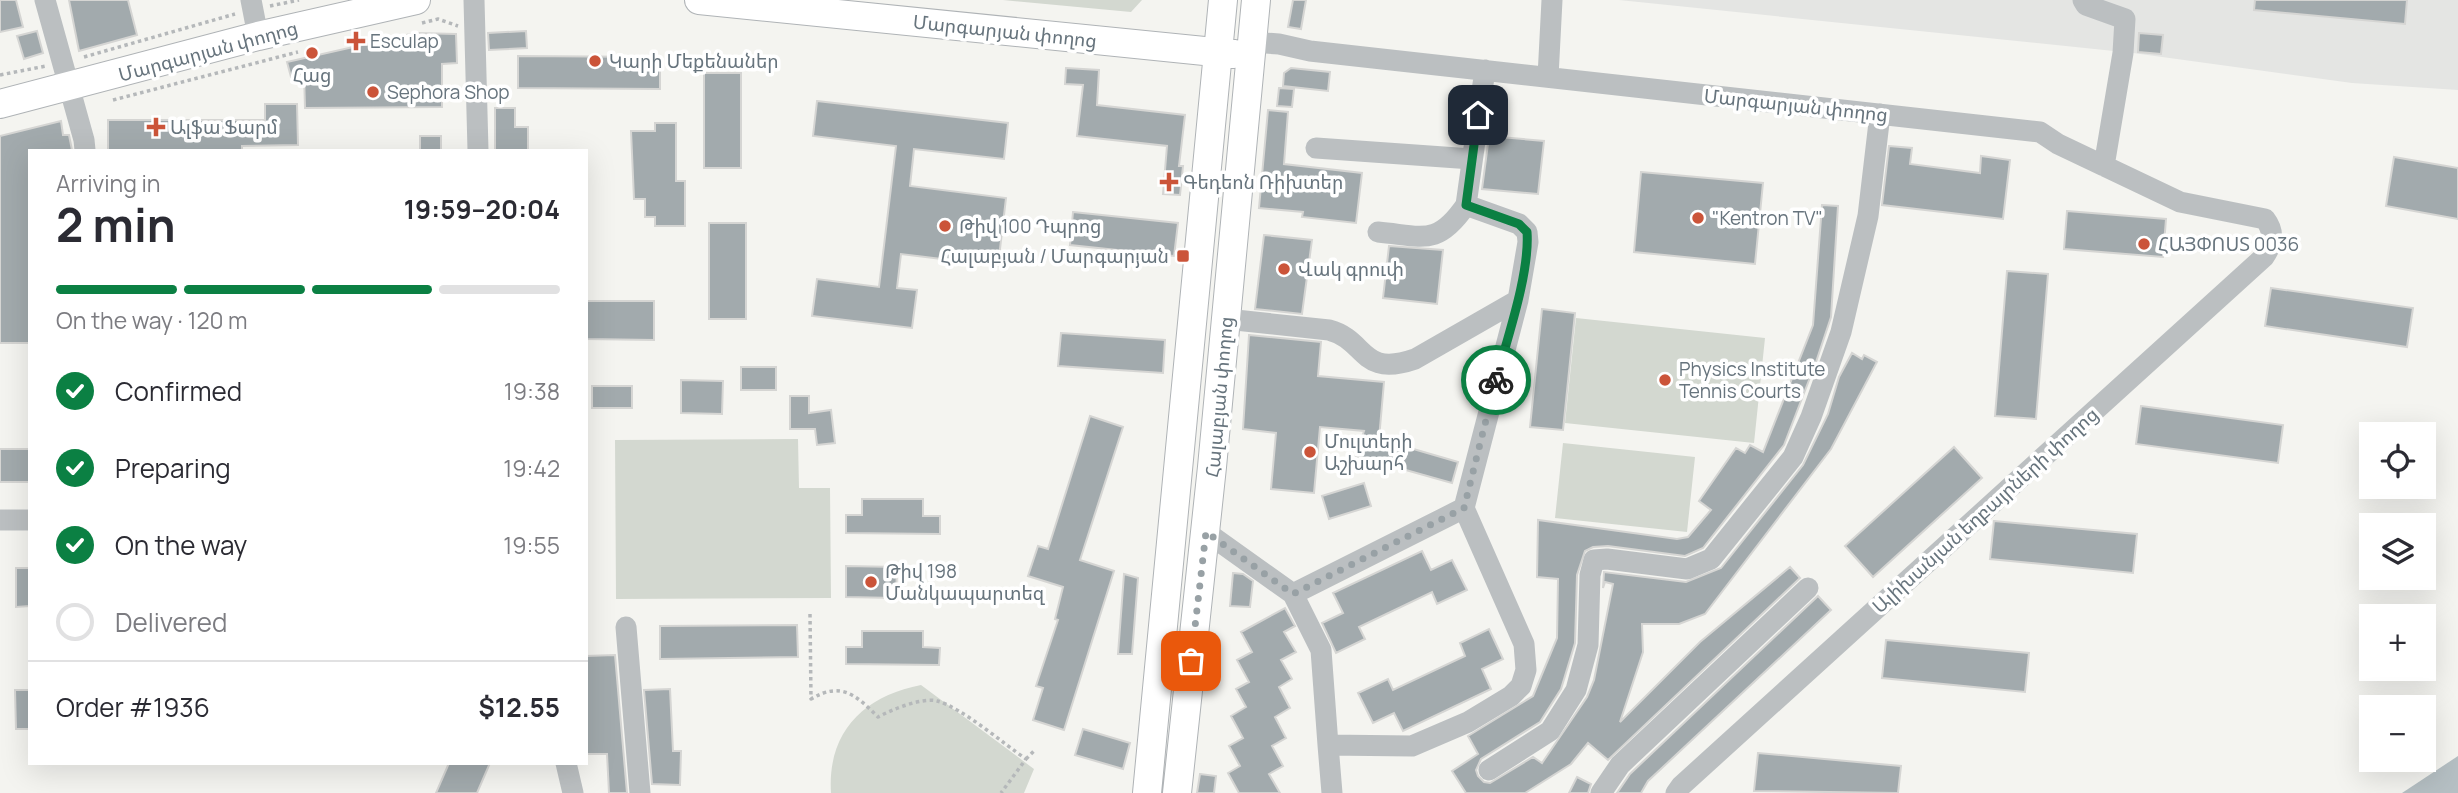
<!DOCTYPE html>
<html lang="en">
<head>
<meta charset="utf-8">
<style>
  :root { --surface:#fff; --page:#f7f7f7; --text:#2b2b33; --muted:#7c7c81; --line:#e1e1e2; --accent:#0b8043 }
  body { margin:0; font-family:Manrope,"Noto Sans Armenian",sans-serif; background:var(--page); color:var(--text); height:100vh; display:flex; flex-direction:column; font-size:26px; white-space:nowrap }
  * { box-sizing:border-box; margin:0 }
  p { font-size:23px; color:var(--muted) }
  .icon { flex:none; width:38px; height:38px; fill:none; stroke:currentColor; stroke-width:2; stroke-linecap:round; stroke-linejoin:round }
  .map { position:relative; flex:1; overflow:hidden }
  .details { position:absolute; left:28px; top:149px; width:560px; height:616px; display:flex; flex-direction:column; background:var(--surface); border-radius:0px; box-shadow:0 7px 28px #0002 }
  .details>* { flex:none }
  .tools { position:absolute; left:2359px; top:422px; display:grid; gap:14px }
  .tools a { display:grid; place-items:center; width:77px; height:77px; border-radius:0px; background:var(--surface); box-shadow:0 7px 28px #0002; font-size:35px }
  .pin { position:absolute; display:grid; place-items:center; width:60px; height:60px; color:#fff; margin:-30px; border-radius:14px; box-shadow:0 4px 10px #0006 }
  .courier { position:absolute; display:grid; place-items:center; width:70px; height:70px; margin:-35px; border:5px solid #0b8043; border-radius:50%; background:#fff; color:#222; box-shadow:0 2px 9px #0007 }
  .summary em { font-style:normal; font-weight:700 }
  .summary div { display:flex; flex-direction:column-reverse }
  .summary { display:flex; align-items:center; justify-content:space-between; height:119px; padding:0 28px }
  h1 { font-size:46px; font-weight:700; line-height:52px }
  .bar { display:grid; grid-template-columns:repeat(4,1fr); gap:10px 7px; align-content:center; height:84px; padding:0 28px }
  .bar i { height:9px; border-radius:5px; background:var(--line) }
  .bar .current { background:var(--accent) }
  .bar p { grid-column:span 4 }
  .line { display:flex; align-items:center; gap:18px; padding:0 28px; border-top:2px solid var(--line) }
  .line div { flex:1 }
  ol { padding:0 28px; list-style:none }
  li { display:flex; align-items:center; gap:21px; height:77px }
  li p { margin-inline-start:auto }
  li .icon { padding:7px; border-radius:50%; background:var(--accent); color:#fff; stroke-width:4 }
  li:last-child { color:var(--muted) }
  li i { width:38px; height:38px; border:4px solid var(--line); border-radius:50% }
  .map>svg:first-child { display:block }
  .built { fill:#e4e5e3 }
  .green { fill:#d3d8d0 }
  .water { fill:#b5bfc3 }
  .building { fill:#a2aaad; stroke:#d5d5d3; stroke-width:2 }
  .lines { fill:none; stroke-linecap:round; stroke-linejoin:round }
  .major-casing { stroke:#afb3b6; stroke-width:30 }
  .path { stroke:#b5b8ba; stroke-width:3.5; stroke-dasharray:3.5 3.5; stroke-linecap:butt }
  .minor { stroke:#bbbfc1; stroke-width:21 }
  .major { stroke:#fff; stroke-width:28 }
  .done { stroke:#98a1a5; stroke-width:7; stroke-dasharray:0 12.6 }
  .route { stroke:#0b8043; stroke-width:9 }
  .poi-dot { fill:#cb5439; stroke:#fff; stroke-width:2.5 }
  .labels { text-anchor:middle; dominant-baseline:central; stroke-width:7; stroke-linejoin:round; paint-order:stroke }
  .street-label { font-size:19px; fill:#67747d; stroke:#fff }
  .poi-label { font-size:19px; fill:#67747d; stroke:#fff; text-anchor:start }
</style>
</head>
<body>
<div class="map">
<svg width="2458" height="793" viewBox="0 0 2458 793">
  <rect width="100%" height="100%" fill="#f4f4f0"/>
  <path class="built" d="M 1619,0 L 2458,0 L 2458,90 L 2352,83 L 2133,53 Z"/>
  <path class="green" d="M 1003,0 L 1142,0 L 1131,12 Z
    M 1576,318 L 1765,338 L 1754,443 L 1565,423 Z
    M 798,439 L 799,488 L 830,488 L 831,598 L 616,599 L 615,440 Z
    M 1563,443 L 1695,457 L 1687,532 L 1555,518 Z
    M 921,685 L 1034,769 L 1024,793 L 831,793 C 827,732 864,696 921,685 Z"/>
  <path class="water" d="M 2458,756 L 2458,793 L 2402,793 Z"/>
  <path class="building" d="M 0,0 L 16,0 L 23,27 L 0,32 Z
    M 69,0 L 128,0 L 137,35 L 79,51 Z
    M 1293,0 L 1306,0 L 1301,29 L 1288,27 Z
    M 2255,0 L 2407,0 L 2405,24 L 2254,10 Z
    M 37,31 L 43,53 L 24,59 L 17,36 Z
    M 526,31 L 527,48 L 489,50 L 488,33 Z
    M 415,33 L 456,34 L 457,63 L 442,64 L 442,107 L 305,108 L 304,73 L 291,77 L 287,62 Z
    M 2139,33 L 2163,35 L 2161,54 L 2138,52 Z
    M 518,56 L 660,57 L 660,89 L 518,88 Z
    M 1066,68 L 1099,70 L 1097,105 L 1185,115 L 1179,166 L 1183,166 L 1180,195 L 1163,194 L 1167,146 L 1077,136 L 1083,85 L 1065,84 Z
    M 1291,68 L 1330,72 L 1328,91 L 1283,86 L 1284,73 Z
    M 704,73 L 741,73 L 741,168 L 704,168 Z
    M 1279,88 L 1294,89 L 1292,107 L 1277,106 Z
    M 817,101 L 1008,123 L 1004,159 L 914,149 L 910,186 L 1006,198 L 998,266 L 901,254 L 897,288 L 917,290 L 912,328 L 812,316 L 817,279 L 879,287 L 896,146 L 813,136 Z
    M 265,104 L 297,104 L 298,145 L 242,146 L 242,150 L 108,150 L 108,120 L 265,120 Z
    M 495,108 L 515,108 L 515,127 L 528,127 L 528,150 L 495,150 Z
    M 1268,110 L 1288,112 L 1284,164 L 1362,173 L 1356,223 L 1302,217 L 1303,212 L 1259,208 Z
    M 61,121 L 63,135 L 69,135 L 72,150 L 30,150 L 30,343 L 0,343 L 0,136 Z
    M 655,123 L 676,123 L 676,181 L 685,181 L 685,226 L 655,226 L 655,217 L 645,217 L 645,199 L 634,199 L 631,131 L 655,131 Z
    M 420,136 L 441,136 L 441,150 L 420,150 Z
    M 1489,136 L 1544,141 L 1538,194 L 1482,189 Z
    M 1889,146 L 1912,148 L 1910,164 L 1980,173 L 1981,156 L 2010,160 L 2003,219 L 1882,205 Z
    M 2394,157 L 2458,168 L 2458,219 L 2386,206 Z
    M 1641,172 L 1763,183 L 1755,264 L 1634,252 Z
    M 1822,205 L 1838,206 L 1831,317 L 1816,362 L 1784,445 L 1703,548 L 1685,556 L 1608,546 L 1593,547 L 1585,551 L 1577,575 L 1575,643 L 1561,689 L 1540,722 L 1481,759 L 1476,770 L 1478,776 L 1484,782 L 1490,783 L 1533,757 L 1542,763 L 1587,697 L 1594,680 L 1613,584 L 1605,582 L 1603,588 L 1604,572 L 1686,582 L 1721,568 L 1803,465 L 1828,414 L 1839,377 L 1852,353 L 1862,359 L 1864,355 L 1877,362 L 1831,449 L 1705,614 L 1679,624 L 1642,624 L 1643,652 L 1620,722 L 1700,642 L 1790,567 L 1800,578 L 1608,760 L 1588,743 L 1571,764 L 1525,793 L 1466,793 L 1452,771 L 1478,754 L 1468,736 L 1533,696 L 1557,638 L 1558,579 L 1537,577 L 1538,520 L 1677,539 L 1688,537 L 1711,510 L 1699,501 L 1736,448 L 1745,453 L 1750,445 L 1763,452 L 1813,325 Z
    M 2067,211 L 2166,219 L 2163,257 L 2064,249 Z
    M 1073,212 L 1178,223 L 1174,256 L 1070,245 Z
    M 709,223 L 746,223 L 746,319 L 709,319 Z
    M 1264,235 L 1312,240 L 1302,314 L 1255,309 Z
    M 1389,246 L 1443,250 L 1437,304 L 1383,298 Z
    M 2007,271 L 2048,274 L 2036,419 L 1995,416 Z
    M 2271,288 L 2413,308 L 2407,347 L 2265,326 Z
    M 586,301 L 654,301 L 654,340 L 586,339 Z
    M 1542,309 L 1575,313 L 1563,430 L 1530,427 Z
    M 1061,333 L 1165,340 L 1163,373 L 1058,366 Z
    M 1249,335 L 1321,342 L 1318,376 L 1384,382 L 1379,439 L 1458,462 L 1452,483 L 1356,456 L 1364,431 L 1320,427 L 1314,493 L 1271,489 L 1276,433 L 1243,429 Z
    M 741,367 L 776,367 L 776,390 L 741,390 Z
    M 681,380 L 723,381 L 722,414 L 681,413 Z
    M 592,386 L 632,386 L 632,408 L 592,408 Z
    M 790,396 L 809,396 L 809,413 L 831,410 L 835,443 L 817,445 L 815,429 L 790,429 Z
    M 2141,406 L 2283,425 L 2278,463 L 2136,444 Z
    M 1090,416 L 1123,427 L 1080,560 L 1114,571 L 1064,730 L 1033,720 L 1043,688 L 1036,686 L 1058,620 L 1055,619 L 1063,587 L 1028,576 L 1038,546 L 1048,549 Z
    M 1954,447 L 1982,478 L 1873,577 L 1845,546 Z
    M 0,449 L 30,449 L 30,482 L 0,482 Z
    M 1364,483 L 1371,506 L 1329,519 L 1322,496 Z
    M 862,499 L 923,499 L 923,516 L 940,516 L 940,534 L 846,533 L 846,515 L 862,515 Z
    M 1994,521 L 2137,534 L 2133,573 L 1990,559 Z
    M 1422,551 L 1431,570 L 1452,560 L 1467,590 L 1437,604 L 1432,592 L 1359,627 L 1365,639 L 1336,653 L 1322,623 L 1343,613 L 1333,593 Z
    M 846,566 L 897,567 L 896,598 L 846,597 Z
    M 16,568 L 30,568 L 30,606 L 16,607 Z
    M 1233,573 L 1243,574 L 1253,581 L 1250,607 L 1230,606 Z
    M 1124,574 L 1138,578 L 1132,654 L 1118,654 Z
    M 1818,596 L 1831,610 L 1648,781 L 1641,793 L 1617,793 L 1630,774 Z
    M 1285,608 L 1295,626 L 1284,632 L 1296,652 L 1281,660 L 1292,679 L 1279,687 L 1290,708 L 1275,717 L 1286,738 L 1272,746 L 1283,766 L 1269,774 L 1280,793 L 1239,793 L 1228,773 L 1240,766 L 1229,746 L 1243,738 L 1231,716 L 1246,707 L 1236,689 L 1249,682 L 1237,660 L 1252,652 L 1241,632 Z
    M 797,625 L 798,657 L 660,659 L 660,626 Z
    M 1489,629 L 1503,659 L 1482,669 L 1491,689 L 1403,731 L 1394,713 L 1373,723 L 1358,693 L 1388,679 L 1393,690 L 1465,656 L 1460,643 Z
    M 862,631 L 923,631 L 923,647 L 940,648 L 939,665 L 846,664 L 846,647 L 862,647 Z
    M 1886,640 L 2029,653 L 2025,692 L 1882,678 Z
    M 615,655 L 627,793 L 609,793 L 607,754 L 587,754 L 586,656 Z
    M 670,689 L 673,751 L 681,751 L 680,785 L 652,784 L 644,690 Z
    M 15,690 L 30,690 L 30,729 L 16,729 Z
    M 1083,729 L 1130,743 L 1123,769 L 1075,755 Z
    M 1758,753 L 1901,766 L 1898,793 L 1754,791 Z
    M 449,763 L 490,763 L 477,793 L 436,793 Z
    M 1200,774 L 1216,776 L 1214,793 L 1197,793 Z
    M 1577,777 L 1591,784 L 1588,793 L 1569,793 Z"/>
  <g class="lines">
    <g class="major-casing">
      <path id="major" d="M 699,0 L 1234,54
        M 0,104 L 258,36 L 416,0
        M 1147,793 L 1223,0
        M 1177,793 L 1212,467 L 1256,0"/>
    </g>
    <path class="path" d="M 270,6 L 299,0
      M 422,23 L 438,19 L 458,26
      M 84,57 L 235,14
      M 0,75 L 46,66
      M 113,100 L 298,52
      M 810,614 L 811,699 C 841,681 856,695 878,717 C 891,710 922,697 937,701 C 961,707 1004,744 1026,759 L 1001,793
      M 1026,759 L 1034,751"/>
    <path class="minor" d="M 45,0 L 84,140 L 85,150
      M 251,0 L 258,36
      M 474,0 L 478,150
      M 2083,0 L 2086,5 L 2125,19 L 2123,53 L 2104,166
      M 1251,42 L 1279,44 L 1310,51 L 2040,132 L 2058,144 L 2180,202 L 2265,219 C 2275,232 2273,244 2264,257 L 1681,786 L 1676,793
      M 1548,77 L 1552,0
      M 1316,148 L 1472,159
      M 1378,232 C 1423,236 1437,247 1466,205
      M 1226,319 L 1329,330 C 1367,340 1360,378 1415,359 L 1518,300
      M 0,520 L 30,520
      M 1206,532 L 1293,594 L 1464,508
      M 1293,594 L 1321,650 L 1328,745
      M 626,627 L 640,793
      M 566,763 L 573,793
      M 1489,770 L 1550,731 L 1576,690 L 1588,645 L 1590,575 L 1594,560 L 1607,559 L 1687,569 L 1711,559 L 1793,457 L 1811,417 L 1841,332 L 1868,216 L 1880,114
      M 1332,793 L 1328,745 L 1412,746 L 1468,722 L 1511,696 L 1521,686 L 1526,670 L 1524,644 L 1464,508 L 1518,300 L 1528,242 L 1527,232 L 1519,224 L 1466,205 L 1485,70
      M 1601,793 L 1620,765 L 1808,588"/>
    <use href="#major" class="major"/>
  </g>
  <g class="lines">
    <path class="done" d="M 1191,661 L 1206,532 L 1293,594 L 1464,508 L 1496,380"/>
    <path class="route" d="M 1478,115 L 1466,205 L 1519,224 L 1527,232 C 1530,273 1507,339 1496,380"/>
  </g>
  <g class="poi-dot">
    <path d="M352.5 30.5h7v7h7v7h-7v7h-7v-7h-7v-7h7z"/>
    <circle cx="312" cy="53" r="7"/>
    <circle cx="595" cy="61" r="7"/>
    <circle cx="373" cy="92" r="7"/>
    <path d="M152.5 116.5h7v7h7v7h-7v7h-7v-7h-7v-7h7z"/>
    <path d="M1165.5 171.5h7v7h7v7h-7v7h-7v-7h-7v-7h7z"/>
    <circle cx="1698" cy="218" r="7"/>
    <circle cx="945" cy="226" r="7"/>
    <circle cx="2144" cy="244" r="7"/>
    <rect x="1176" y="249" width="14" height="14" rx="3.5"/>
    <circle cx="1284" cy="269" r="7"/>
    <circle cx="1665" cy="380" r="7"/>
    <circle cx="1310" cy="452" r="7"/>
    <circle cx="871" cy="582" r="7"/>
  </g>
  <g class="labels">
    <g class="street-label">
      <text transform="translate(1005 31) rotate(6)">Մարգարյան փողոց</text>
      <text transform="translate(208 51) rotate(-15)">Մարգարյան փողոց</text>
      <text transform="translate(1796 105) rotate(6)">Մարգարյան փողոց</text>
      <text transform="translate(1219 397) rotate(-85)">Հալաբյան փողոց</text>
      <text transform="translate(1985 510) rotate(-42)">Ալիխանյան եղբայրների փողոց</text>
    </g>
    <g class="poi-label">
      <text x="370" y="41">Esculap</text>
      <text x="609" y="61">Կարի Մեքենաներ</text>
      <text x="312" y="75" text-anchor="middle">Հաց</text>
      <text x="387" y="92">Sephora Shop</text>
      <text x="170" y="127">Ալֆա Ֆարմ</text>
      <text x="1183" y="182">Գեդեոն Ռիխտեր</text>
      <text x="1712" y="218">"Kentron TV"</text>
      <text x="959" y="226">Թիվ 100 Դպրոց</text>
      <text x="2158" y="244">ՀԱՅՓՈՍՏ 0036</text>
      <text x="1169" y="256" text-anchor="end">Հալաբյան / Մարգարյան</text>
      <text x="1298" y="269">Վակ գրուփ</text>
      <text x="1679" y="369">Physics Institute<tspan x="1679" dy="22">Tennis Courts</tspan></text>
      <text x="1324" y="441">Մուլտերի<tspan x="1324" dy="22">Աշխարհ</tspan></text>
      <text x="885" y="571">Թիվ 198<tspan x="885" dy="22">Մանկապարտեզ</tspan></text>
    </g>
  </g>
</svg>
<div class="tools">
<a><svg class="icon" aria-label="locate" viewBox="0 0 24 24"><circle cx="12" cy="12" r="6"/><path d="M12 2v4M12 18v4M2 12h4M18 12h4"/></svg></a>
<a><svg class="icon" aria-label="layers" viewBox="0 0 24 24"><path d="M12 4l9 5-9 5-9-5zM3 14l9 5 9-5"/></svg></a>
<a>+</a>
<a>−</a>
</div>
<div class="pin" style="left:1191px;top:661px;background:#ea580c"><svg class="icon" aria-label="bag" viewBox="0 0 24 24"><path d="M5 8h14l-1 12H6zM9 8a3 3 0 0 1 6 0"/></svg></div>
<div class="pin" style="left:1478px;top:115px;background:#1f2937"><svg class="icon" aria-label="home" viewBox="0 0 24 24"><path d="M3 11l9-7 9 7M6 9v11h12V9"/></svg></div>
<div class="courier" style="left:1496px;top:380px"><svg class="icon" aria-label="bike" viewBox="0 0 24 24"><circle cx="6" cy="16" r="4"/><circle cx="18" cy="16" r="4"/><path d="M6 16l4-8h5l3 8M10 8l3 8H6M13 5h3"/></svg></div>
<section class="details">
<div class="summary"><div><h1>2 min</h1><p>Arriving in</p></div><em>19:59–20:04</em></div>
<div class="bar"><i class="current"></i><i class="current"></i><i class="current"></i><i></i><p>On the way · 120 m</p></div>
<ol>
<li><svg class="icon" aria-label="check" viewBox="0 0 24 24"><path d="M5 12l5 5 9-10"/></svg>Confirmed<p>19:38</p></li>
<li><svg class="icon" aria-label="check" viewBox="0 0 24 24"><path d="M5 12l5 5 9-10"/></svg>Preparing<p>19:42</p></li>
<li><svg class="icon" aria-label="check" viewBox="0 0 24 24"><path d="M5 12l5 5 9-10"/></svg>On the way<p>19:55</p></li>
<li><i></i>Delivered</li>
</ol>
<div class="line" style="height:91px"><div>Order #1936</div><b>$12.55</b></div>
</section>
</div>
</body>
</html>
